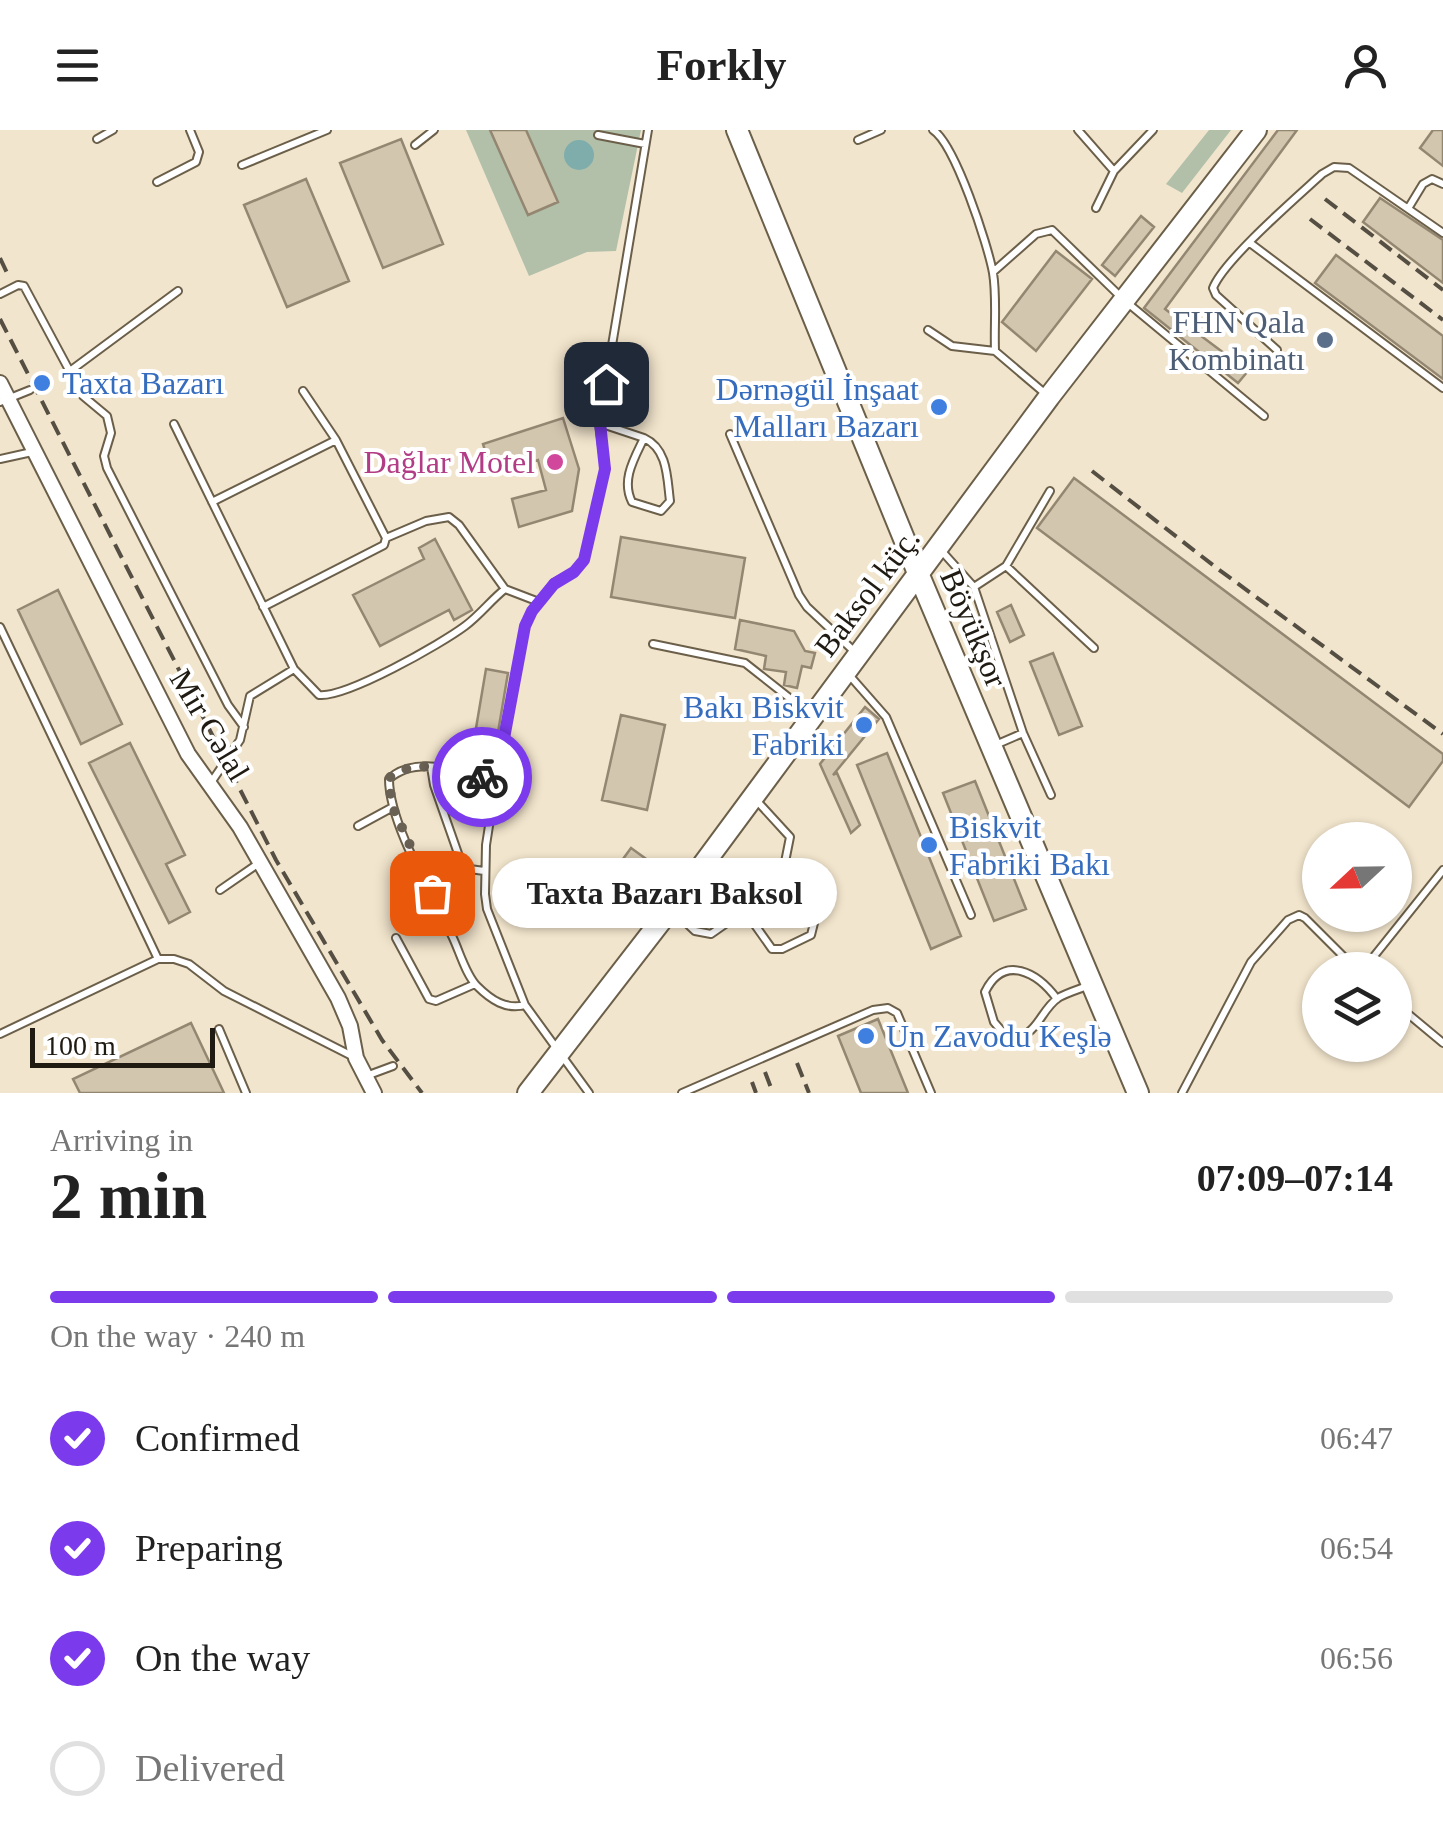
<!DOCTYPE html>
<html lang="en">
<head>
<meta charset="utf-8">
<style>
  :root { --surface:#fff; --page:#f2f2f2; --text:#222; --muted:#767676; --line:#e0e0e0; --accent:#7c3aed }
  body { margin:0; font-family:Georgia,serif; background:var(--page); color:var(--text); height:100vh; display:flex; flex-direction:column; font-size:38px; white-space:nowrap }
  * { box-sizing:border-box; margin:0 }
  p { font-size:32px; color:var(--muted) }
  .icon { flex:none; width:55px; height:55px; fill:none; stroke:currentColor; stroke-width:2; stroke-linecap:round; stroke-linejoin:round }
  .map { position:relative; height:963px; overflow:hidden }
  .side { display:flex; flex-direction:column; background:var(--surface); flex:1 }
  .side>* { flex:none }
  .needle { width:65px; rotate:248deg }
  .buttons { position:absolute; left:1302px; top:692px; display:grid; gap:20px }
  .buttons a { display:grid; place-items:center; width:110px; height:110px; border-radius:50%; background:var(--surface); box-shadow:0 2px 8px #0004; font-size:50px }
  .scale { position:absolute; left:30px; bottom:25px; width:185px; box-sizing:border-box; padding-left:10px; border:5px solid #1f1a12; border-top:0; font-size:28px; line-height:35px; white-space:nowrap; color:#1f1a12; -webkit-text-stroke:8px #fff; paint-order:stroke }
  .pin { position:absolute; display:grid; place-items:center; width:85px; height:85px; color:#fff; margin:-42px; border-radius:20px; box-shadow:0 5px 15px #0006 }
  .courier { position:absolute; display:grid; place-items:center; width:100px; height:100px; margin:-50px; border:8px solid #7c3aed; border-radius:50%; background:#fff; color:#222; box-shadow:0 2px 12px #0007 }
  .bubble { position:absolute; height:70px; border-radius:35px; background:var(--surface); box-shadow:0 2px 8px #0004; font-size:32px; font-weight:600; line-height:70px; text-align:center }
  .summary em { font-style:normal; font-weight:600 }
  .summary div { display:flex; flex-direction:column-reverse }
  .summary { display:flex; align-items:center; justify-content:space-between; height:170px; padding:0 50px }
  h1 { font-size:65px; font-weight:600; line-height:75px }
  .bar { display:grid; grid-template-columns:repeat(4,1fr); gap:15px 10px; align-content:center; height:120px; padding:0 50px }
  .bar i { height:12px; border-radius:8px; background:var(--line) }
  .bar .on { background:var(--accent) }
  .bar p { grid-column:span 4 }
  ol { padding:0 50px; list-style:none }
  li { display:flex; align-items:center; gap:30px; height:110px }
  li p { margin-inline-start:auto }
  li .icon { padding:10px; border-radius:50%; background:var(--accent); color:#fff; stroke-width:4 }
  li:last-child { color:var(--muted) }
  li i { width:55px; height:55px; border:5px solid var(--line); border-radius:50% }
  header { display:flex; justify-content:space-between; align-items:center; height:130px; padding:0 50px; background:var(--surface); font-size:45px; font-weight:600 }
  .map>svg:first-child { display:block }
  .green { fill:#b2c0a9 }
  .water { fill:#7eadac }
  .building { fill:#d3c6af; stroke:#948772; stroke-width:2.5 }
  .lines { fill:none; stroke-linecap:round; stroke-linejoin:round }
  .lane-casing { stroke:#6b5f4a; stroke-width:10 }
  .street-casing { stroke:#6b5f4a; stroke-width:18 }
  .secondary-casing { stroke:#6b5f4a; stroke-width:24 }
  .lane { stroke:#fff; stroke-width:6 }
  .street { stroke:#fff; stroke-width:14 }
  .secondary { stroke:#fff; stroke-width:20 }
  .rail { stroke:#554e42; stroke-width:4; stroke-dasharray:15 8; stroke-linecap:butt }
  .done { stroke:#696153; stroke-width:10; stroke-dasharray:0 18 }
  .route { stroke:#7c3aed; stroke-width:12 }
  .service-dot { fill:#5c6f8a; stroke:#fff; stroke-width:4 }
  .shop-dot { fill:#3f7fe0; stroke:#fff; stroke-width:4 }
  .hotel-dot { fill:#d1479c; stroke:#fff; stroke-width:4 }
  .labels { text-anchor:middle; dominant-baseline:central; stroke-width:8; stroke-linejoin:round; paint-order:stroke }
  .service-label { font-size:32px; fill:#4e5e75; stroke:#fff; text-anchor:end }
  .shop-label { font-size:32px; fill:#366cbe; stroke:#fff; text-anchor:start }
  .hotel-label { font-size:32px; fill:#b23c85; stroke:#fff; text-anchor:end }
  .street-label { font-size:32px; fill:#1f1a12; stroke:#fff }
</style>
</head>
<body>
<header><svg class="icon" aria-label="menu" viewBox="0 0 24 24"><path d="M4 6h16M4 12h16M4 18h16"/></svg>Forkly<svg class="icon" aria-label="person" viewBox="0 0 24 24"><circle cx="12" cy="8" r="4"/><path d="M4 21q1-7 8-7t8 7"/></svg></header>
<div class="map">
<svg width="1443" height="963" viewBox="0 0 1443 963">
  <rect width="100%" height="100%" fill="#f2e5cd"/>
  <path class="green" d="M 466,0 L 641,0 L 616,121 L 587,122 L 529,146 Z
    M 1209,0 L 1231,0 L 1182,63 L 1166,54 Z"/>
  <path class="water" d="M564 25a15 15 0 1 1 30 0a15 15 0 1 1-30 0Z"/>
  <path class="building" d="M 490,0 L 526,0 L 558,72 L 528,85 Z
    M 1278,0 L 1297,0 L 1165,179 L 1248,241 L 1238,253 L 1144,178 Z
    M 1433,0 L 1443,0 L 1443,36 L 1420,18 Z
    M 401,9 L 443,114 L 383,138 L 340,33 Z
    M 306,49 L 349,151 L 287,177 L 244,75 Z
    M 1380,68 L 1443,110 L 1443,153 L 1363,92 Z
    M 1141,86 L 1154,97 L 1115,146 L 1102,135 Z
    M 1056,121 L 1092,149 L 1036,221 L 1002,192 Z
    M 1336,125 L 1443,206 L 1443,249 L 1315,153 Z
    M 563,288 L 579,339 L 572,381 L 519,397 L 512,369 L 546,360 L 538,330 L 492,343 L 483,314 Z
    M 1074,348 L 1443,624 L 1443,631 L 1409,677 L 1037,398 Z
    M 621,407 L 745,428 L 735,488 L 611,467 Z
    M 435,409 L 472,480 L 454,490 L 449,480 L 380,516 L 353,465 L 424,429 L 419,418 Z
    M 58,460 L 122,594 L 81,614 L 18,480 Z
    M 1011,475 L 1024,505 L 1010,512 L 997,482 Z
    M 740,490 L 794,501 L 805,521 L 815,523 L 811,538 L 802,536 L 797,558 L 784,555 L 786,542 L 764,539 L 766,526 L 735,519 Z
    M 1053,523 L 1082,596 L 1059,605 L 1030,532 Z
    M 486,539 L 508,543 L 496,614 L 474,610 Z
    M 865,577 L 879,589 L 833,645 L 837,643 L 860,695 L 851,703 L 820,634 Z
    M 621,585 L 665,595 L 647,680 L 602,670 Z
    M 130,613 L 185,725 L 166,734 L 190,782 L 169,793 L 89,633 Z
    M 887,623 L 961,806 L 931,819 L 857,635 Z
    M 975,651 L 1026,779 L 994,791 L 943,663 Z
    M 631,718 L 674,749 L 648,786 L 624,769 L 635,754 L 615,740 Z
    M 878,889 L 908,963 L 861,963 L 838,906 Z
    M 191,893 L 224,963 L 80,963 L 73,949 Z"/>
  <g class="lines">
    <g class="lane-casing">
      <path id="lane" d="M 1078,0 L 1114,41
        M 598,5 L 645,14
        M 97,9 L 113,0
        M 858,10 L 881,0
        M 415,15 L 434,0
        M 242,35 L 327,0
        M 157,52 L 196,32 L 199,22 L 190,0
        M 1409,77 L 1423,54 L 1432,49 L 1443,54
        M 1096,78 L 1114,41 L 1153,0
        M 1250,113 L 1443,258
        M 993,142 L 1036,104 L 1052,100 L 1124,170 L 1264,286
        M 0,164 L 18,155 L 24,156 L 83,266 L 107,286 L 111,303 L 104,326 L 107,338 L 228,575 L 244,597
        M 928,200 L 952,216 L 995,221 C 994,195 997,167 993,143 C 988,115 955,14 933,0
        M 1277,220 L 1216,165 L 1213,158 C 1224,130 1297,67 1322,44 L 1334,37 L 1349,38 L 1443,103
        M 995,221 L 1048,266
        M 70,241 L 178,161
        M 0,272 L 30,260
        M 599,293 L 644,308 C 634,329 621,350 632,372 L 661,381 L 670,371 C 667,348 668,319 644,308
        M 174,294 L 294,539 L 250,566 L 240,610 L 210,654
        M 730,304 L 799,465 L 807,477 L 857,524
        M 0,329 L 32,322
        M 212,372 L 336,310
        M 386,408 L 426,391 L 449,387 L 459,395 L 505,459
        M 939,418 L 974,457 L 1023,603 L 1051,665
        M 1006,436 L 1094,518
        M 974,457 L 1006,436 L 1050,361
        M 263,477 L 384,415 L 386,408 L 336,310 L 303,261
        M 0,497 L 158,829
        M 653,514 L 745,533 L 811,585
        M 294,539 L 319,565 C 346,568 441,514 465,496 C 480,485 491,470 505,459 L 539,472
        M 850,546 L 886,587 L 971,785
        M 993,616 L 1023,603
        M 431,637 L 434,655 L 461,732 L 470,739 L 484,741
        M 495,651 C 464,642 416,624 389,649 C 389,694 433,766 453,808 C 460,823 466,845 477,856 C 491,870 506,880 525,875
        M 358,696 L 393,677
        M 220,760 L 259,733
        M 743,778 L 772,819 L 782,819 L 811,805 L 814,793 L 784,737
        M 675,782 L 695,801 L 711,804 L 731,790 L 784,737 L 790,707 L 757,671
        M 396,808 L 429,869 L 436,871 L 475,854
        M 1363,840 L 1443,740
        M 1057,869 C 1038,843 1004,823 985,862 L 994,892 L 1006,906 C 1037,912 1038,882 1058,868 C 1066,863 1080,859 1090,855
        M 1395,873 L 1443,913
        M 219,899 L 246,963
        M 0,904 L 158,829 L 174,829 L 189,834 L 224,861 L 356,928
        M 366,946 L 393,936
        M 589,963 L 525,875 L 487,779 L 485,764 L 486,715 L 496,651 L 525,496 L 532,481 L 554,453 L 574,442 L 584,430 L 605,339 L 599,293 L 648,0
        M 682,963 L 873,880 L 888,878 L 897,883 L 931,963
        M 1182,963 L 1251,832 L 1288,790 L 1299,785 L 1305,788 L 1357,840"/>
    </g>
    <g class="street-casing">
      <path id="street" d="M 0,253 L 188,624 L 240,697 L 338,868 L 350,896 L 356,928 L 374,963"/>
    </g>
    <g class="secondary-casing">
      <path id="secondary" d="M 737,0 L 918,443 L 1138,963
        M 528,963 L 671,778 L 1049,267 L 1256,0"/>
    </g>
    <use href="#lane" class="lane"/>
    <use href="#street" class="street"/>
    <use href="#secondary" class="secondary"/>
    <path class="rail" d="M 1325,69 L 1443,160
      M 1310,89 L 1443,190
      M 0,128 L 9,147
      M 0,189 L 276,730 L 382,910 L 422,963
      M 1092,341 L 1218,439 L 1443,604
      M 797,933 L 809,963
      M 765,942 L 773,963
      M 752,952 L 756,963"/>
  </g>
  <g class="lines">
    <path class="done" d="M 432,763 L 393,678 L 388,649 C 413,627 453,639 482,647"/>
    <path class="route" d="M 482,647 L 496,651 L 525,496 L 532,481 L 554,454 L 574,442 L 584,430 L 605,339 L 600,293 L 606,254"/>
  </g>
  <circle class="service-dot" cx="1325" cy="210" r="10"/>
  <g class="shop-dot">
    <circle cx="42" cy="253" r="10"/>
    <circle cx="939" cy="277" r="10"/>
    <circle cx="864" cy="595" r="10"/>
    <circle cx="929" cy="715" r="10"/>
    <circle cx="866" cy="906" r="10"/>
  </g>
  <circle class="hotel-dot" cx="555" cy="332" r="10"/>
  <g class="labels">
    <g class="service-label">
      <text x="1305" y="192">FHN Qala<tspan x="1305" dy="37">Kombinatı</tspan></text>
    </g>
    <g class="shop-label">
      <text x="62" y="253">Taxta Bazarı</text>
      <text x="919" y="259" text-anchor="end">Dərnəgül İnşaat<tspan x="919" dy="37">Malları Bazarı</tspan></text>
      <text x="844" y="577" text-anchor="end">Bakı Biskvit<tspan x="844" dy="37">Fabriki</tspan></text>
      <text x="949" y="697">Biskvit<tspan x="949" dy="37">Fabriki Bakı</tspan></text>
      <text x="886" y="906">Un Zavodu Keşlə</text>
    </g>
    <g class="hotel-label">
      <text x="535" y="332">Dağlar Motel</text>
    </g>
    <g class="street-label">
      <text transform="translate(867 462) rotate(-53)">Baksol küç.</text>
      <text transform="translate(974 498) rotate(67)">Böyükşor</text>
      <text transform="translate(210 595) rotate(59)">Mir Cəlal</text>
    </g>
  </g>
</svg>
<div class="buttons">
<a><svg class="needle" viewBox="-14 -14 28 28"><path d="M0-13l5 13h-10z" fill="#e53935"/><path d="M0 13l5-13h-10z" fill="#767676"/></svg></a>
<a><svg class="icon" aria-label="layers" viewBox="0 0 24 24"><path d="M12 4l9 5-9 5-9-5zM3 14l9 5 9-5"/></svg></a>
</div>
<div class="scale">100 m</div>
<div class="pin" style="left:432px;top:763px;background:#ea580c"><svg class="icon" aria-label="bag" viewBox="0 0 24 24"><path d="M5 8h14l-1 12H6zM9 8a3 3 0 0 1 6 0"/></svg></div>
<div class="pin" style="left:606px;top:254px;background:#1f2937"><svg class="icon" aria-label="home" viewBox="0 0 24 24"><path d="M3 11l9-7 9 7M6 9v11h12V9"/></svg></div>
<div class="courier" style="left:482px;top:647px"><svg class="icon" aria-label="bike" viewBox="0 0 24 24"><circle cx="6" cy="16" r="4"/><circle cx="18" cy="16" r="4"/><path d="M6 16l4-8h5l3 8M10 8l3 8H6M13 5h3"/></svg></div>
<div class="bubble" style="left:492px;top:728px;width:345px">Taxta Bazarı Baksol</div>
</div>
<section class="side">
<div class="summary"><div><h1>2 min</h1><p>Arriving in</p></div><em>07:09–07:14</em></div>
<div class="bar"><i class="on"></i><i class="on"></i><i class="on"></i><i></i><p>On the way · 240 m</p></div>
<ol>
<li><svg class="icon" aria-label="check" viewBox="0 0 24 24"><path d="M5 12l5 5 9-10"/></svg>Confirmed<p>06:47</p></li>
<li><svg class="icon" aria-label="check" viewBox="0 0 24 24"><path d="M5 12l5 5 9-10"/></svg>Preparing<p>06:54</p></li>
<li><svg class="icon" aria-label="check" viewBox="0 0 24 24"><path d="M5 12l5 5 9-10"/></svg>On the way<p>06:56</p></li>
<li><i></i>Delivered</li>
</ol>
</section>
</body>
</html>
